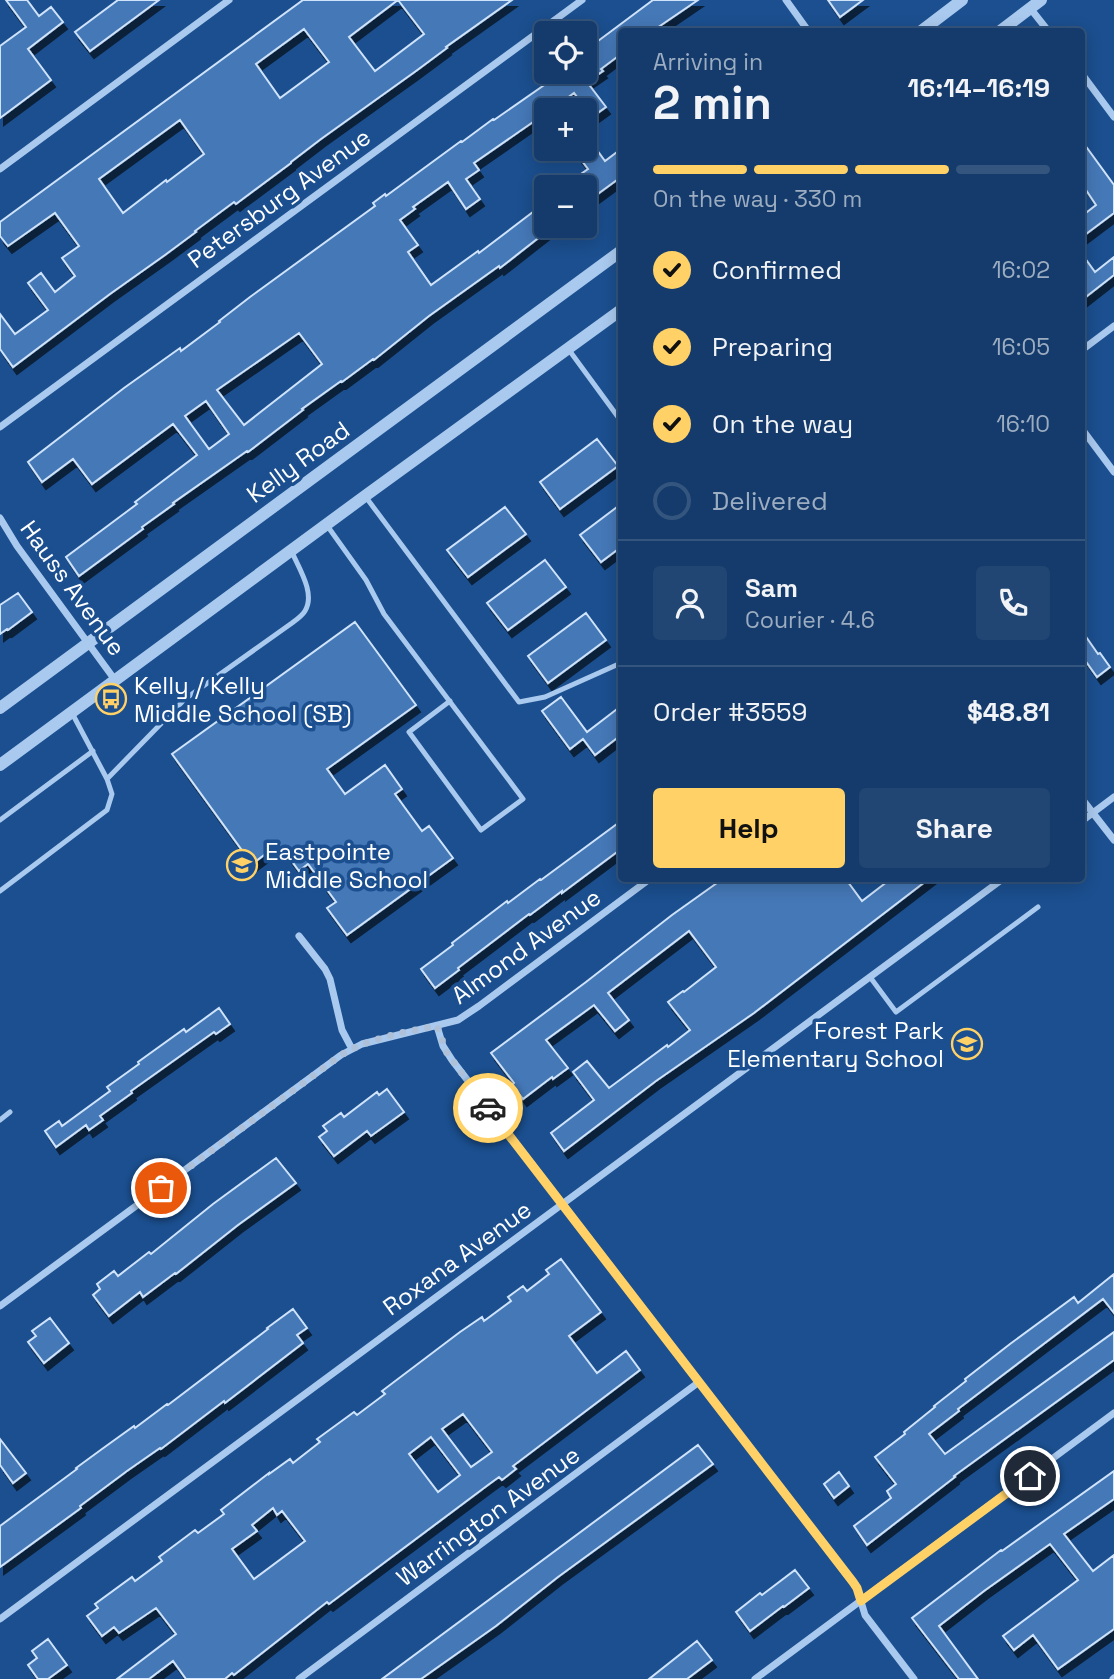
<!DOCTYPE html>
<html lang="en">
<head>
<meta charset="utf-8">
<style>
  :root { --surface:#143b6b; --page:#214673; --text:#f1f3f6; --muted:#9dadc1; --line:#33557e; --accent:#ffd166 }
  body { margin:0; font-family:"Space Grotesk",sans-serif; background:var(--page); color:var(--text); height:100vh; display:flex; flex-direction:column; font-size:26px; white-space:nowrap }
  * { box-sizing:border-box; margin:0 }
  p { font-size:23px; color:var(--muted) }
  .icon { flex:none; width:38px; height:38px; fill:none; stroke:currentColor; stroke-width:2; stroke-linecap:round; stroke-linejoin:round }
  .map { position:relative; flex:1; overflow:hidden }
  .details { position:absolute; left:618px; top:28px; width:467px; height:854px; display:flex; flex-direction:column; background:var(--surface); border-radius:7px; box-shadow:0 4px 18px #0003,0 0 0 2px var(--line) }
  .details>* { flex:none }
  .fabs { position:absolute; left:534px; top:21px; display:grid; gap:14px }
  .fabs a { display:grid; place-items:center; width:63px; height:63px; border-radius:7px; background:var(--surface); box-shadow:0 4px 18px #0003,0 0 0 2px var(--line); font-size:35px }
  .pin { position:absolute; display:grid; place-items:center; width:60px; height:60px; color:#fff; margin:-30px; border:4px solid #fff; border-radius:50%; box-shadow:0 2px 7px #0007 }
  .courier { position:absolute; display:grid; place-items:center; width:70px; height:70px; margin:-35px; border:5px solid #ffd166; border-radius:50%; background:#fff; color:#222; box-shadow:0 2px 9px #0007 }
  .overview em { font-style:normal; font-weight:800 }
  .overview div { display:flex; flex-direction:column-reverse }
  .overview { display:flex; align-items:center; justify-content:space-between; height:119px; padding:0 35px }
  h1 { font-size:46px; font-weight:800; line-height:52px }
  .bar { display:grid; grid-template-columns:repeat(4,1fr); gap:10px 7px; align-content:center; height:84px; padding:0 35px }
  .bar i { height:9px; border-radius:5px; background:var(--line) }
  .bar .active { background:var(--accent) }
  .bar p { grid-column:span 4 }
  .line { display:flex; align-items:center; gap:18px; padding:0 35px; border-top:2px solid var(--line) }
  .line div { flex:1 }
  .round { display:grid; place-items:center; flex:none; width:74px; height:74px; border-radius:7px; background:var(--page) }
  ol { padding:0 35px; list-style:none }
  li { display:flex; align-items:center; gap:21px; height:77px }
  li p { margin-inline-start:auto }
  li .icon { padding:7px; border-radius:50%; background:var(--accent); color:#111; stroke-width:4 }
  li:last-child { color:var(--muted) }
  li i { width:38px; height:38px; border:4px solid var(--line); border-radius:50% }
  .action { display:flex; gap:14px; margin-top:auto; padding:14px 35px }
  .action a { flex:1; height:80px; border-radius:7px; background:var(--accent); color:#111; font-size:28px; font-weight:800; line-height:80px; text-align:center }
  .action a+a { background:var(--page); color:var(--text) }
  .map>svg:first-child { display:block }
  .building { fill:#4478b7; stroke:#cfe3fa; stroke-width:2; fill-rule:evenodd; filter:url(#shadow) }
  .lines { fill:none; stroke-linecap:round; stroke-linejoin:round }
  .service { stroke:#a9c9ee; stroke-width:5 }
  .minor { stroke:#a9c9ee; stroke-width:7 }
  .tertiary { stroke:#a9c9ee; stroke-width:12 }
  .done { stroke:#afc1d8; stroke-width:7; stroke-dasharray:0 12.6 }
  .route { stroke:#ffd166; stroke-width:9 }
  .labels { text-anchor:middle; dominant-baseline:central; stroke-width:7; stroke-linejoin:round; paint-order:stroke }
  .street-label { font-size:24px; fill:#fff; stroke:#1b4f8f }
  .poi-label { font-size:24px; fill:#fff; stroke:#1b4f8f; text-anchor:start }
</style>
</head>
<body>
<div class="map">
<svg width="1114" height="1679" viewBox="0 0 1114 1679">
  <defs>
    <filter id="shadow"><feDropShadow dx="4" dy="7" stdDeviation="0" flood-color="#0009"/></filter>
  </defs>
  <rect width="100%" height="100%" fill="#1b4f8f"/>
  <path class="building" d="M 6,0 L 27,0 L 39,16 L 51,7 L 63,22 L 28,49 L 51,80 L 0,118 L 0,46 L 26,27 Z
    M 118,0 L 159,0 L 90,51 L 75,32 Z
    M 303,0 L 512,0 L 446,47 L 447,48 L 416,71 L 321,139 L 291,162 L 291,163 L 236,204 L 234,202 L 195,231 L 196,232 L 165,255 L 110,294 L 13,367 L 0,349 L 0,314 L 15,334 L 48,310 L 28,283 L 41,273 L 55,292 L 75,276 L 62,258 L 79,246 L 55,213 L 8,246 L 0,236 L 0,222 ZM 398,0 L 424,34 L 375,71 L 349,37 ZM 304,29 L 329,62 L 280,98 L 256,64 ZM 180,120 L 204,154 L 167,182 L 166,180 L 123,213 L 99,179 Z
    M 653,0 L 698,0 L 651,32 L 621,32 L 621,54 L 601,69 L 603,71 L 587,82 L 606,107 L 592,117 L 574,93 L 551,110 L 546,110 L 546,113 L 474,163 L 479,170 L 466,179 L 480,199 L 466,209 L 448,182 L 413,207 L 415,209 L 400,220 L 418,245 L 408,252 L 431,285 L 478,251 L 479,253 L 546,202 L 546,232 L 500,268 L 499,266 L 429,316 L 374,360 L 373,359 L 342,382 L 341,381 L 302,409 L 303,410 L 248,452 L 247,451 L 173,503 L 174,504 L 142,527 L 143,529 L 79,576 L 66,557 L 137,504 L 135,502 L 197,455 L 173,424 L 92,484 L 73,459 L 42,482 L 28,462 L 124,388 L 180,348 L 181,351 L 220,322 L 219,321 L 250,297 L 375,206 L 373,203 L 385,194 L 386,196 L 461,141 L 462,142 L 493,119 L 494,120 L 563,72 L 584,72 L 584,54 L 595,46 L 594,44 ZM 299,333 L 322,364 L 244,425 L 217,390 ZM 206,401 L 229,434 L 209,449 L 185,416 Z
    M 828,0 L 863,0 L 840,17 Z
    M 584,132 L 605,161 L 621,149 L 621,177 L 584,204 L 584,187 L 562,187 L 588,169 L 573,149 L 584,149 Z
    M 1082,141 L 1114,185 L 1114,213 L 1082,237 L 1082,216 L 1096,205 L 1082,184 Z
    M 1082,254 L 1095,272 L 1114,257 L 1114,275 L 1082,300 Z
    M 597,439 L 618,466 L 560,509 L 540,482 Z
    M 621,504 L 621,547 L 601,562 L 580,535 Z
    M 505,507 L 526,534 L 468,577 L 447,550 Z
    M 545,560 L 566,587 L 508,630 L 487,603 Z
    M 18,593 L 32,612 L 8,630 L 7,629 L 0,634 L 0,605 Z
    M 586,613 L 606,640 L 548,683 L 528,656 Z
    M 355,622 L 416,705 L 327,769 L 345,794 L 385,765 L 402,789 L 395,794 L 422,831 L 429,826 L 453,858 L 347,935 L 327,908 L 336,902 L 308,864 L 299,871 L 279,844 L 252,864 L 172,754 Z
    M 1082,631 L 1098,654 L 1100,653 L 1110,667 L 1097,677 L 1082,656 Z
    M 561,697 L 587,732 L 621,706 L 621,735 L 595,755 L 583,739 L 570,749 L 542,711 Z
    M 621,821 L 621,849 L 562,893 L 562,891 L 530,915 L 529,914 L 458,968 L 459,970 L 435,988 L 421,969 L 453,945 L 452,943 L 507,901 L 508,903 L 540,879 L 541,880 Z
    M 724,878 L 845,878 L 862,901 L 892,878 L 930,878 L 754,1013 L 656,1081 L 564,1151 L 551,1133 L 594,1100 L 573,1072 L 587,1061 L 609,1088 L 667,1045 L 668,1047 L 690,1030 L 668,1002 L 683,991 L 684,992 L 716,967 L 689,931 L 608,993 L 629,1020 L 615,1031 L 594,1005 L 546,1040 L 568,1068 L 553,1079 L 552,1077 L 523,1099 L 512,1085 L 514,1083 L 491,1053 L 586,982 L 672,915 Z
    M 219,1008 L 230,1024 L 216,1034 L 214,1032 L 131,1091 L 132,1093 L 100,1116 L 103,1120 L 89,1130 L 86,1125 L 56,1147 L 45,1131 L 59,1121 L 62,1126 L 110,1091 L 107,1087 L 139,1064 L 138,1062 L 184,1029 L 186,1032 Z
    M 387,1089 L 404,1112 L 371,1136 L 367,1131 L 334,1156 L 319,1137 L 327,1131 L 323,1126 L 341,1113 L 344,1117 L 377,1092 L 379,1095 Z
    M 276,1158 L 296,1183 L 238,1225 L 176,1274 L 175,1273 L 143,1297 L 140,1292 L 109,1316 L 93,1295 L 100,1289 L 97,1284 L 114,1271 L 118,1276 L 149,1252 L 151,1254 L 213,1204 Z
    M 561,1259 L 601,1312 L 569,1336 L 597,1373 L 626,1351 L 640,1370 L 513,1466 L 516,1469 L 502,1480 L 499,1477 L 488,1485 L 329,1604 L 327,1602 L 234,1675 L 232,1673 L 225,1679 L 186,1679 L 173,1661 L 149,1679 L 117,1679 L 176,1634 L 156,1608 L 119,1633 L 114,1627 L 102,1636 L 87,1616 L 98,1608 L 95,1604 L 132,1577 L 135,1581 L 162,1561 L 159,1557 L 195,1530 L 198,1533 L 224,1514 L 221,1510 L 269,1473 L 269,1474 L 290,1459 L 293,1463 L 320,1442 L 317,1439 L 354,1412 L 357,1415 L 385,1394 L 382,1391 L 460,1332 L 482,1317 L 484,1321 L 511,1301 L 508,1297 L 523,1286 L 527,1291 L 549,1274 L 546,1270 ZM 463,1414 L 492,1452 L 471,1467 L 442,1429 ZM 431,1437 L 460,1475 L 438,1492 L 409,1454 ZM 273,1508 L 277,1515 L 282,1511 L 305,1541 L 254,1579 L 232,1549 L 257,1531 L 252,1525 Z
    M 1114,1274 L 1114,1313 L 1103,1299 L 958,1409 L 959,1411 L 929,1434 L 945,1454 L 1114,1332 L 1114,1360 L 954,1476 L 955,1477 L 867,1545 L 854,1526 L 891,1498 L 887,1491 L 896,1484 L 875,1457 L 905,1434 L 904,1432 L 935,1407 L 934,1406 L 966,1381 L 965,1379 L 1010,1344 L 1074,1297 L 1078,1303 Z
    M 293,1309 L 307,1328 L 297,1335 L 303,1343 L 225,1403 L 224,1401 L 161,1449 L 160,1448 L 127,1471 L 80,1506 L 81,1508 L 0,1567 L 0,1526 L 77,1469 L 76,1468 L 102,1449 L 134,1426 L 135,1428 L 167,1404 L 168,1405 L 268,1329 L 267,1328 Z
    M 50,1318 L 69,1343 L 44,1363 L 28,1342 L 36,1336 L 32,1331 Z
    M 0,1439 L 26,1473 L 13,1483 L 0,1465 Z
    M 698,1445 L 713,1464 L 558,1577 L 496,1626 L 421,1679 L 382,1679 Z
    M 1114,1471 L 1114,1499 L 1064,1534 L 1093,1571 L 1114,1555 L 1114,1629 L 1058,1669 L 1033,1635 L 1014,1650 L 1003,1636 L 1078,1580 L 1050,1544 L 984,1591 L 939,1626 L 978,1679 L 959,1679 L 912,1618 L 1001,1550 L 1002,1551 Z
    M 839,1472 L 849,1486 L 834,1498 L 824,1484 Z
    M 795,1570 L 809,1588 L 784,1607 L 783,1606 L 750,1631 L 736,1612 L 760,1593 L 762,1595 Z
    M 48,1639 L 67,1665 L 48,1679 L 38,1679 L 28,1665 L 37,1658 L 32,1651 Z
    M 697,1641 L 712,1660 L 687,1679 L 649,1679 Z"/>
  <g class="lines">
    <path class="service" d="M 569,350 L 621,421
      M 365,496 L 519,702 L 545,697 L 621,663
      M 326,524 L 366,580 L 384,614 L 523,799 L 481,830 L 409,732 L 450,701
      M 107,779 L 185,699 L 292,623 C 296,620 302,616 305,611 C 316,593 298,567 291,550
      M 0,820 L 93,751
      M 0,891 L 107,810 L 112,794 L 107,779 L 72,713
      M 870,977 L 896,1012 L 1038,907
      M 0,1120 L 10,1112"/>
    <path class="minor" d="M 786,0 L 809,32
      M 1030,8 L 1049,32
      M 1082,74 L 1114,117
      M 0,169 L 229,0
      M 1082,350 L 1114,326
      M 0,427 L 582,0
      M 1082,429 L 1114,472
      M 0,518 L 17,546 L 115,680
      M 1082,799 L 1114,840
      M 1082,821 L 1114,797
      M 299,936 L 325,969 L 330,979 L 342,1030 L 352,1049
      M 437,1026 L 443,1046 L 452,1060 L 857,1588 L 865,1615 L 914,1679
      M 0,1306 L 341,1055 L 362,1044 L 458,1020 L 479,1006 L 651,878
      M 0,1619 L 1004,878
      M 299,1679 L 699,1382
      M 755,1679 L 1114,1413
      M 1113,1679 L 1114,1678"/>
    <path class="tertiary" d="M 920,32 L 962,0
      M 999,32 L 1041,0
      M 0,708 L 621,251
      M 0,765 L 365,496 L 621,310"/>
  </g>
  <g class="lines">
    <path class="done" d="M 161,1188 L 341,1055 C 369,1038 404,1032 437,1026 L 447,1053 L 488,1108"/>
    <path class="route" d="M 488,1108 L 853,1582 L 857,1588 L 861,1601 L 1030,1476"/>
  </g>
  <defs>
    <g id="bus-ring" transform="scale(1.575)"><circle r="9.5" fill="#1b4f8f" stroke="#ffd166" stroke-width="1.5"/><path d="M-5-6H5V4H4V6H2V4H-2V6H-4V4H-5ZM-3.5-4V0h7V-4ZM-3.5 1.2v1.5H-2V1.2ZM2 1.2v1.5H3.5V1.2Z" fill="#ffd166"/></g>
    <g id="school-ring" transform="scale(1.575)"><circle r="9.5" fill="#1b4f8f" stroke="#ffd166" stroke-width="1.5"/><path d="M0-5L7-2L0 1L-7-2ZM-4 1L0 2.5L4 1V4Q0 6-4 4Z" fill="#ffd166"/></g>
  </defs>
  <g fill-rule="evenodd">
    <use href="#bus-ring" x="111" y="699"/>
    <use href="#school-ring" x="242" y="865"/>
    <use href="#school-ring" x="967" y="1044"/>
  </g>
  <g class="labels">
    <g class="street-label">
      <text transform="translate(279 198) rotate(-36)">Petersburg Avenue</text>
      <text transform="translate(298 462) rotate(-36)">Kelly Road</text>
      <text transform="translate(73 588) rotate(54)">Hauss Avenue</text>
      <text transform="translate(526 946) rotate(-36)">Almond Avenue</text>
      <text transform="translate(457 1258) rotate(-36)">Roxana Avenue</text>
      <text transform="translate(488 1516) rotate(-36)">Warrington Avenue</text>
    </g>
    <g class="poi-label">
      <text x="134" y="685">Kelly / Kelly<tspan x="134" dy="28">Middle School (SB)</tspan></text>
      <text x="265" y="851">Eastpointe<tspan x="265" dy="28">Middle School</tspan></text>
      <text x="944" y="1030" text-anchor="end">Forest Park<tspan x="944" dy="28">Elementary School</tspan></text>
    </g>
  </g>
</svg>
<div class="fabs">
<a><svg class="icon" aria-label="locate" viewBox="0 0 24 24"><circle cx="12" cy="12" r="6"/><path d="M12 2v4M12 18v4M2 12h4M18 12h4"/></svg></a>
<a>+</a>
<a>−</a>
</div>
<div class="pin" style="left:161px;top:1188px;background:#ea580c"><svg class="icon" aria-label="bag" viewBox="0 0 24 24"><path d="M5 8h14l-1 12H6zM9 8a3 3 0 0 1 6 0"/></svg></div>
<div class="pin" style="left:1030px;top:1476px;background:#1f2937"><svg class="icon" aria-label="home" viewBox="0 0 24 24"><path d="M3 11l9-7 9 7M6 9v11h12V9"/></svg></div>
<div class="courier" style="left:488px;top:1108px"><svg class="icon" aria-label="car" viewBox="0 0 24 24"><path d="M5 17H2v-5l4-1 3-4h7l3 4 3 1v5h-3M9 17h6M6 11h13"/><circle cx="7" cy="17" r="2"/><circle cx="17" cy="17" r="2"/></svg></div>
<section class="details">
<div class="overview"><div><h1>2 min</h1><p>Arriving in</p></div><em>16:14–16:19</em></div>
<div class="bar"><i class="active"></i><i class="active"></i><i class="active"></i><i></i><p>On the way · 330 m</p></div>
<ol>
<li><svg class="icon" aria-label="check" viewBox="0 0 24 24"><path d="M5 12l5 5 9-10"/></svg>Confirmed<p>16:02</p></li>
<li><svg class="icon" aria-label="check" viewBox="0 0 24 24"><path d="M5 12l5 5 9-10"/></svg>Preparing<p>16:05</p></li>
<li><svg class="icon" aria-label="check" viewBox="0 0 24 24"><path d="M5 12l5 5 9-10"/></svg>On the way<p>16:10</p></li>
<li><i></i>Delivered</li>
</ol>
<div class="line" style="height:126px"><a class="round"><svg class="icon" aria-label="person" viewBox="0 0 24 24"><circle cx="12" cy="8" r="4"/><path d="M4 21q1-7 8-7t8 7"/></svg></a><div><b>Sam</b><p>Courier · 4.6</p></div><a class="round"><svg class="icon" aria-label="phone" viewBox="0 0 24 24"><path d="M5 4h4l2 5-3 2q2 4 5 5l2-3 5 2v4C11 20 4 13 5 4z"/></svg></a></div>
<div class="line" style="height:91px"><div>Order #3559</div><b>$48.81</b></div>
<div class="action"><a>Help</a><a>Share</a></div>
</section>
</div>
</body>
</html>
